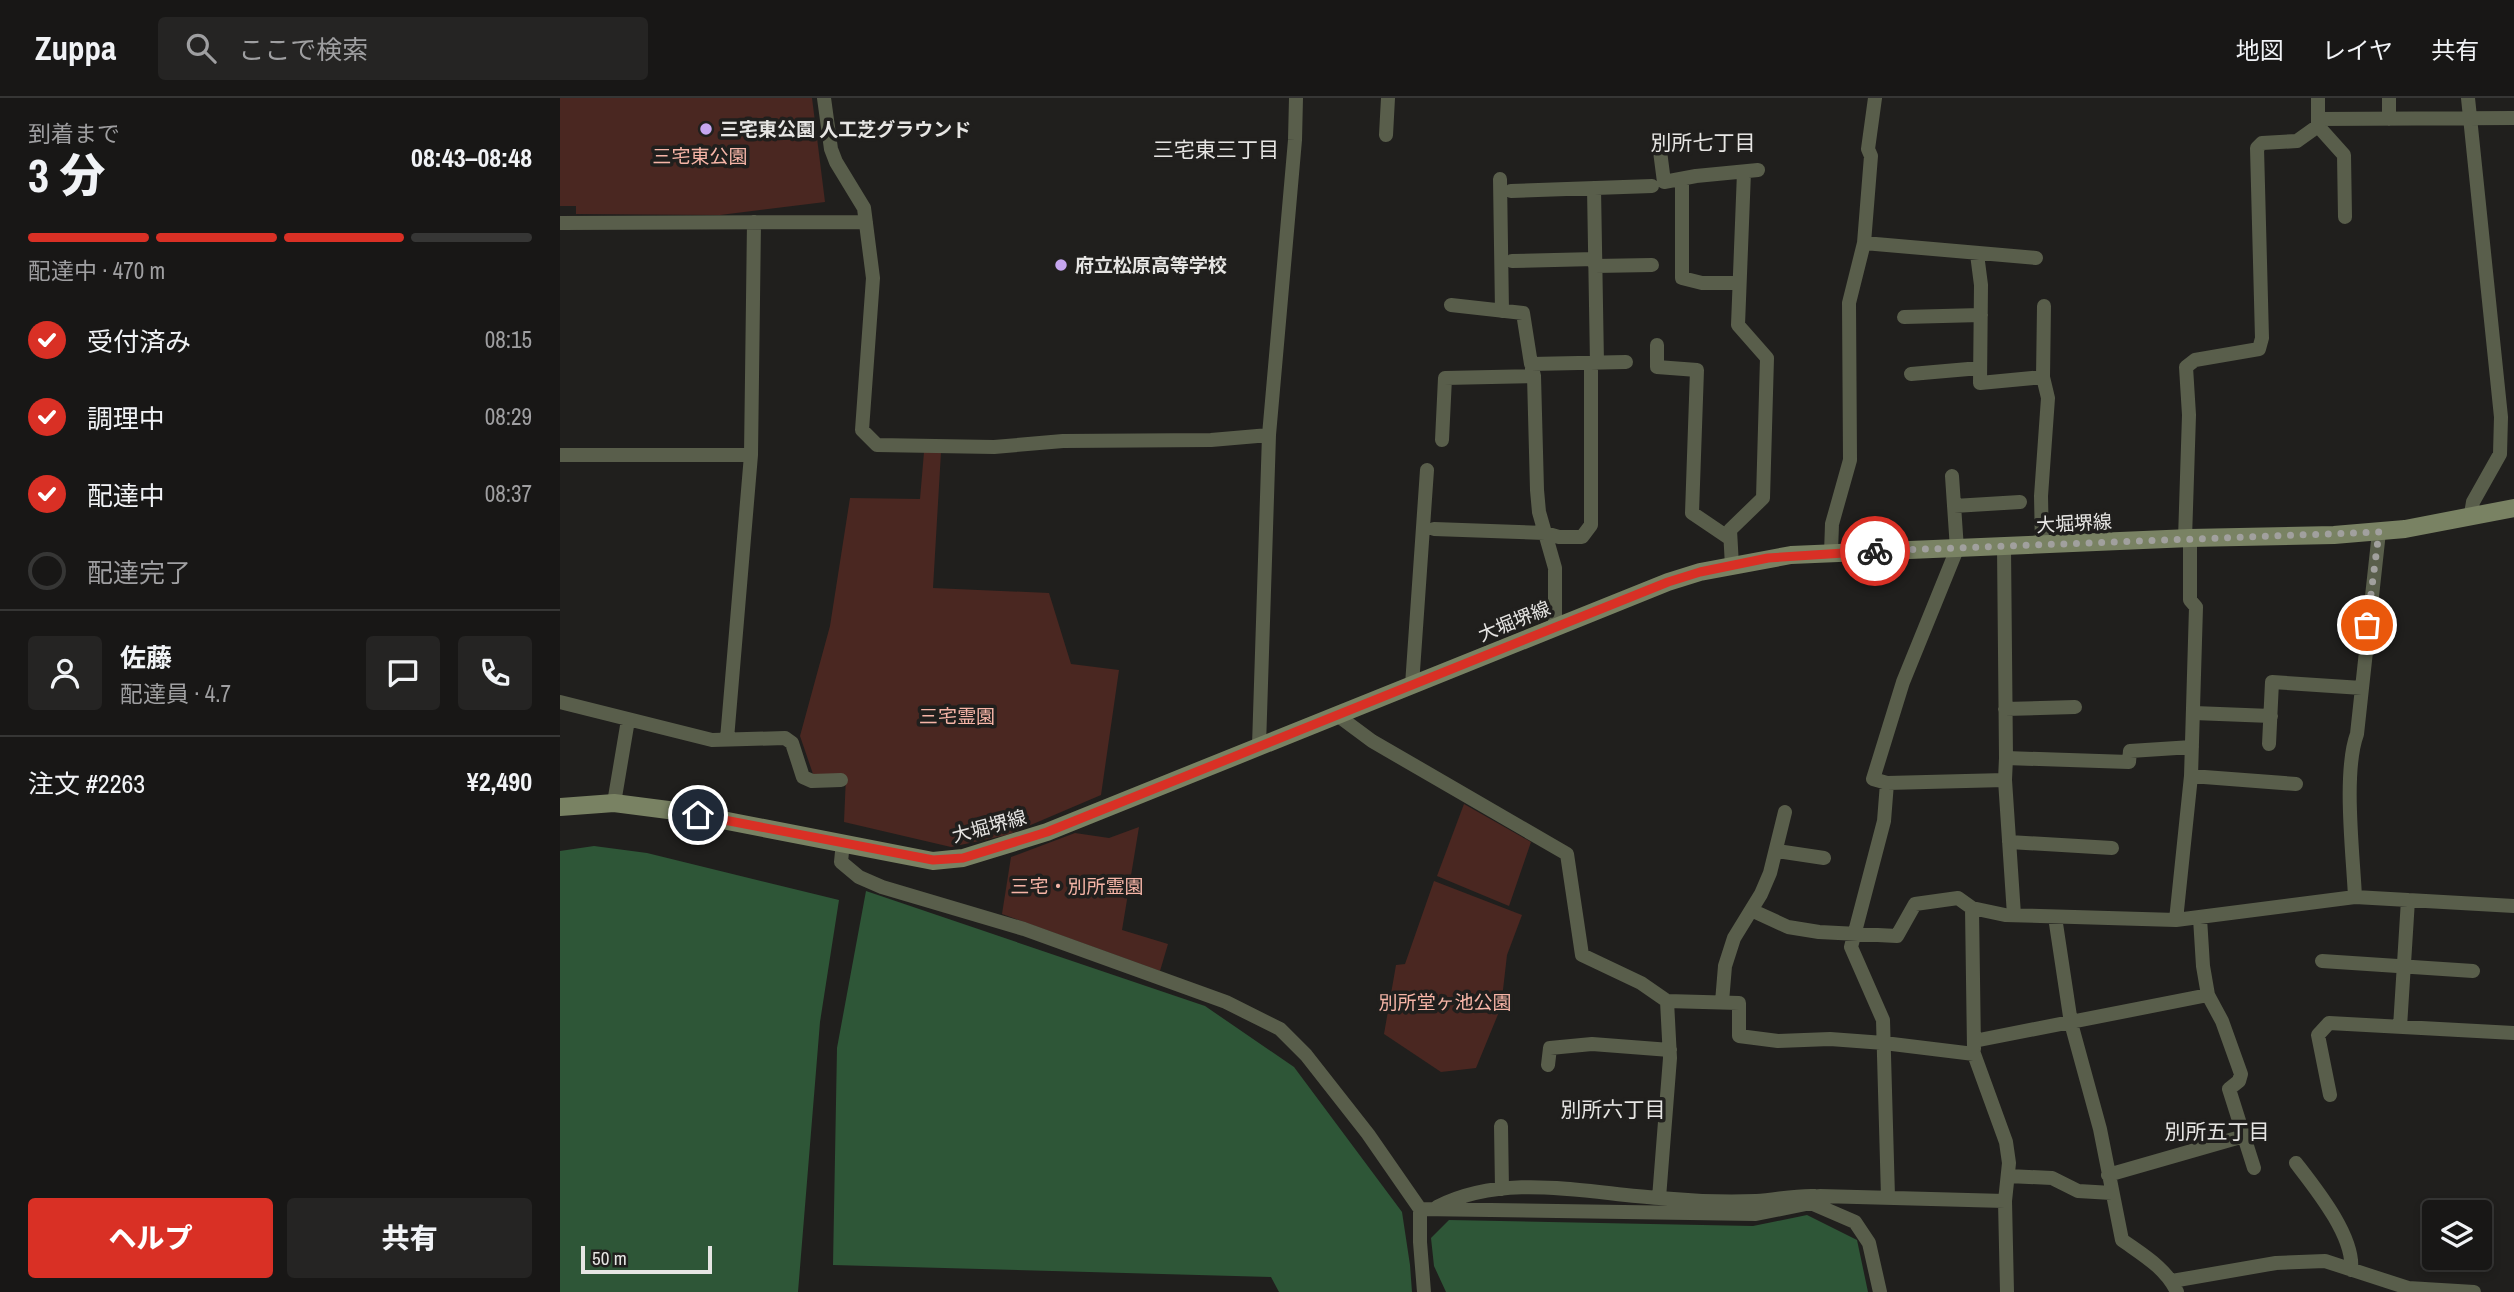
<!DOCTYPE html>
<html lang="ja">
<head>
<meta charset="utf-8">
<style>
  :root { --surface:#181716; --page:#252423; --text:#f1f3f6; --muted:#9f9fa1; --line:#363635; --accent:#d93025 }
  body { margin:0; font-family:"Archivo Narrow","Noto Sans JP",sans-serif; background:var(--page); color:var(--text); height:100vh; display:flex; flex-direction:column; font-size:26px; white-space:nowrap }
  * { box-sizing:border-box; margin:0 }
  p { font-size:23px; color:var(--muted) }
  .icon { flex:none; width:38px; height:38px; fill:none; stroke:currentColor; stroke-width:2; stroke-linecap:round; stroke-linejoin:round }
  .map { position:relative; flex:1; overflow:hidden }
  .drawer { display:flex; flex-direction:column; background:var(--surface); width:560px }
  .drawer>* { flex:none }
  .buttons { position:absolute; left:1862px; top:1102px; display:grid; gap:14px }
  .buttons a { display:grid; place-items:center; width:70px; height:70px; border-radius:7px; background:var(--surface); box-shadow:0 4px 10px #0003,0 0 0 2px var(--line); font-size:35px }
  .scale { position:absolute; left:21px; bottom:18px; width:131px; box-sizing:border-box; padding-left:7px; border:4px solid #e6e5e3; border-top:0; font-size:19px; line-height:24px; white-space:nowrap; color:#e6e5e3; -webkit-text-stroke:5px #201f1d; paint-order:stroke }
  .pin { position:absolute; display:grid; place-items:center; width:60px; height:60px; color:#fff; margin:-30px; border:4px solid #fff; border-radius:50%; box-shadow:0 2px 7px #0007 }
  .courier { position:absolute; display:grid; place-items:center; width:70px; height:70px; margin:-35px; border:5px solid #d93025; border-radius:50%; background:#fff; color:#222; box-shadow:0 2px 9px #0007 }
  .head em { font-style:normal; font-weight:800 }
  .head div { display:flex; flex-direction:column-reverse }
  .head { display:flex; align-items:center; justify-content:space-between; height:119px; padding:0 28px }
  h1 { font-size:46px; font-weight:800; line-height:52px }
  .bar { display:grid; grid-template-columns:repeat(4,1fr); gap:10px 7px; align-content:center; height:84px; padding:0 28px }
  .bar i { height:9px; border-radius:5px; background:var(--line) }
  .bar .current { background:var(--accent) }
  .bar p { grid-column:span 4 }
  .line { display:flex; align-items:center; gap:18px; padding:0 28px; border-top:2px solid var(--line) }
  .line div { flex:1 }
  .round { display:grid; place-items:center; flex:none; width:74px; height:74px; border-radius:7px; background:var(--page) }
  ol { padding:0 28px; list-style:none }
  li { display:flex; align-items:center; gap:21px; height:77px }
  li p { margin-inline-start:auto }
  li .icon { padding:7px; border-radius:50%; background:var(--accent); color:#fff; stroke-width:4 }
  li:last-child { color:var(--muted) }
  li i { width:38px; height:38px; border:4px solid var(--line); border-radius:50% }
  .button { display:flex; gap:14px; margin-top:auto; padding:14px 28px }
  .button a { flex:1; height:80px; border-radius:7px; background:var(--accent); color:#fff; font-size:28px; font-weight:800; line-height:80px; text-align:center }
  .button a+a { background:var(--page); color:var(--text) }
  header { display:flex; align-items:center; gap:42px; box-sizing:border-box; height:98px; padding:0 35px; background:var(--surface); border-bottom:2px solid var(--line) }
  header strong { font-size:33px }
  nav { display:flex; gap:38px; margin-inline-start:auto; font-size:24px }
  .search { width:490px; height:63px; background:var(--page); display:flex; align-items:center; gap:18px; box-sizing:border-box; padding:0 24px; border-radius:7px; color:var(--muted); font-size:26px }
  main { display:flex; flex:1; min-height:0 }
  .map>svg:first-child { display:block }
  .green { fill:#4a2721 }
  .water { fill:#2e5637 }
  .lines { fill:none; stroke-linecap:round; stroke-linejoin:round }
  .minor { stroke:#595e4b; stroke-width:14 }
  .secondary { stroke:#798263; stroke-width:18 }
  .done { stroke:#a1a09e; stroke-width:7; stroke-dasharray:0 12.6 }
  .route { stroke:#d93025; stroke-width:9 }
  .poi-dot { fill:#c6a6f0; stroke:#201f1d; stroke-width:2.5 }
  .labels { text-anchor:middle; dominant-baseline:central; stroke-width:7; stroke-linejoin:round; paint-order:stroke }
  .poi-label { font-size:19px; font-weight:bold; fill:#e6e5e3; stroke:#201f1d; text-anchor:start }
  .park-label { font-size:19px; fill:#f6b5a7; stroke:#201f1d }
  .street-label { font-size:19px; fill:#e6e5e3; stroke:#201f1d }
  .neighbourhood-label { font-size:21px; fill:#e6e5e3; stroke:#201f1d }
</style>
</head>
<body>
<header>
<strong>Zuppa</strong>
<div class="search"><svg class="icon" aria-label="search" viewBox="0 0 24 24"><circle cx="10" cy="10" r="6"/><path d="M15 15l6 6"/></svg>ここで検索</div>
<nav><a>地図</a><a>レイヤ</a><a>共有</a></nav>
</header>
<main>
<section class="drawer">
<div class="head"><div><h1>3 分</h1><p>到着まで</p></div><em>08:43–08:48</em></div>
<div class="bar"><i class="current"></i><i class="current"></i><i class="current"></i><i></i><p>配達中 · 470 m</p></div>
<ol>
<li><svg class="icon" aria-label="check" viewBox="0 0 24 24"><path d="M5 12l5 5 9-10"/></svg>受付済み<p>08:15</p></li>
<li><svg class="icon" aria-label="check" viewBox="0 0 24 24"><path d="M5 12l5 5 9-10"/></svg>調理中<p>08:29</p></li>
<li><svg class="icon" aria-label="check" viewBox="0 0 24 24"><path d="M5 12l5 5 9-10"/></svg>配達中<p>08:37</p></li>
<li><i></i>配達完了</li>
</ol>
<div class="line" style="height:126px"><a class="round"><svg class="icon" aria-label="person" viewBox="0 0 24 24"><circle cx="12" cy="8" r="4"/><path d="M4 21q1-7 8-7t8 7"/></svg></a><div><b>佐藤</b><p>配達員 · 4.7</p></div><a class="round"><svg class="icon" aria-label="chat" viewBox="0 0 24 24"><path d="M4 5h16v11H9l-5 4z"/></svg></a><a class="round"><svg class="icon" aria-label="phone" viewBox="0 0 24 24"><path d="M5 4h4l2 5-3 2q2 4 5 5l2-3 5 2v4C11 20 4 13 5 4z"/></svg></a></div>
<div class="line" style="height:91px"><div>注文 #2263</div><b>¥2,490</b></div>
<div class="button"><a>ヘルプ</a><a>共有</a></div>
</section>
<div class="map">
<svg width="1954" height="1194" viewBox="0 0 1954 1194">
  <rect width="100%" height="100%" fill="#201f1d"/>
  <path class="green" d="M 0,0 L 252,0 L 265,104 L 160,117 L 16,116 L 16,108 L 0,108 Z
    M 364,354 L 381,354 L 373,490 L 489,495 L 511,566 L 559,572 L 541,697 L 447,737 L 391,749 L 284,724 L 286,678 L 253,676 L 240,638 L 270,528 L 290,400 L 360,401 Z
    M 904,706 L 971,744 L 949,808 L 877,778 Z
    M 579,729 L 562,832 L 608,846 L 600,873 L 442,816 L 451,759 L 515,735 L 549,740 Z
    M 874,783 L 962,817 L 947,857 L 941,909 L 916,970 L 881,974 L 824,936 L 836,867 L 845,866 Z"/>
  <path class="water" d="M 34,748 L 87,755 L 279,802 L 260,924 L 238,1194 L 0,1194 L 0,753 Z
    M 306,793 L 645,908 L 734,969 L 842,1114 L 850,1167 L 852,1194 L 719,1194 L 711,1179 L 273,1167 L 277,950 Z
    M 1247,1117 L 1297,1142 L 1308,1194 L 886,1194 L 874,1168 L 871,1140 L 889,1122 L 1193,1128 Z"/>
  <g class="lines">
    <path class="minor" d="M 264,0 L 271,51 L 276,64 L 304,110 L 313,180 L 302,332 L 317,347 L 434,349 L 503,343 L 651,342 L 709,337
      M 1908,0 L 1941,319 L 1940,356 L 1913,404 L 1911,416
      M 1758,21 L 1954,20
      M 1829,21 L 1829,0
      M 1758,28 L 1784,57 L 1785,119
      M 826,37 L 828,0
      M 1100,53 L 1104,84 L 1136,78 L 1198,72
      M 940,81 L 942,213
      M 1122,81 L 1122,180 L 1142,185 L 1179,185
      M 1034,90 L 1037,265
      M 951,93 L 1092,88
      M 0,125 L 306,124
      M 1304,145 L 1476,160
      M 1417,156 L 1421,187 L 1420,285 L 1483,279
      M 952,163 L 1035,161
      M 1035,168 L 1092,167
      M 891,207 L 963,215 L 971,266 L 1066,264
      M 1344,219 L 1421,217
      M 1097,247 L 1097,269 L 1137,272 L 1132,415 L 1169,440
      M 1351,276 L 1420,270
      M 974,278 L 977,392 L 979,414 L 995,470 L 995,529
      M 882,342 L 885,280 L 974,278 L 972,270
      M 0,357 L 191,357
      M 1392,378 L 1397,451 L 1343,584 L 1313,681 L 1327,685 L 1445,682 L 1446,660 L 1569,664 L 1570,653 L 1632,649
      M 1394,408 L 1460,404
      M 874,431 L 985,435 L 999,439 L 1022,439 L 1031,427 L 1031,265
      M 1625,441 L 1629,317 L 1626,269 L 1635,262 L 1699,251 L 1702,240 L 1697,50 L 1702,45 L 1737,43 L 1758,28 L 1758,0
      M 1482,447 L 1481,398 L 1488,300 L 1483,279 L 1484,208
      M 1444,449 L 1446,660
      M 1271,455 L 1272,426 L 1290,362 L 1289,205 L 1304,145 L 1311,58 L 1308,51 L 1315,0
      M 1172,468 L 1170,432 L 1203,400 L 1207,260 L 1178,227 L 1184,74
      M 852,587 L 867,372
      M 0,604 L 152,642 L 225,640 L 232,645 L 243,679 L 252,683 L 281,682
      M 1445,611 L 1515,609
      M 1634,615 L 1711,618
      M 777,617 L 812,643 L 1007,756 L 1022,857 L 1081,885 L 1107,903 L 1179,905 L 1179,938 L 1218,943 L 1270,941 L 1324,945 L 1414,956 L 1446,1044 L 1449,1065 L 1445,1103 L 1447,1194
      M 167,641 L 191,357 L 194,124
      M 1709,646 L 1712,584 L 1802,590
      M 699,648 L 709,337 L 735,42 L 736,0
      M 1631,678 L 1736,686
      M 1445,682 L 1454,817
      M 1327,685 L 1324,723 L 1291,849 L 1323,922 L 1328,1099
      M 54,705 L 68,622
      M 283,744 L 281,764 L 299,779 L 322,789 L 464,831 L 666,904 L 720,931 L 746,957 L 808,1036 L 860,1111 L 860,1144 L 864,1194
      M 1449,744 L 1552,750
      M 1217,753 L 1264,760
      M 1795,799 C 1793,756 1783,674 1797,636 L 1819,434
      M 1412,810 L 1414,951
      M 1191,812 L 1228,829 L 1259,834 L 1337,838 L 1355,806 L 1398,800 L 1412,810 L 1445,817 L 1616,822 L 1795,799 L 1954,808
      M 1495,819 L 1511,925 L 1540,1031 L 1562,1142 C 1583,1157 1606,1170 1617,1194
      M 1640,820 L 1643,868 L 1648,897 L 1662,923 L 1681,976 L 1679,983 L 1669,991 L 1694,1070
      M 1616,822 L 1631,678 L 1636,509 L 1630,502 L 1630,440
      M 1762,863 L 1913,873
      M 1162,904 L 1165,868 L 1174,840 L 1201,796 L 1210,775 L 1225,714
      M 1840,929 L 1848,802
      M 1414,943 L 1648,897
      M 988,967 L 990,950 L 1032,946 L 1110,952
      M 1770,997 L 1758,937 L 1769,925 L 1954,935
      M 941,1028 L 942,1091
      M 1736,1065 C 1756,1091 1795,1139 1791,1172
      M 1548,1077 L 1684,1038
      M 1448,1078 L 1492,1080 L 1518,1093 L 1552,1095
      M 1099,1100 L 1110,960 L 1107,903
      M 1251,1105 L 1295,1124 L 1309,1145 L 1320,1194
      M 877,1109 C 945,1074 1026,1095 1099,1100 C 1131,1103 1164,1104 1196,1103 C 1216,1102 1235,1097 1255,1098
      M 860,1111 L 1196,1116 L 1251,1105 L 1260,1098 L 1445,1103
      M 1612,1183 L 1716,1165 L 1765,1163 L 1848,1190 L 1914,1194"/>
    <path class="secondary" d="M 0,709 L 54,705 L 116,713 L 373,763 L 403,760 L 487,734 L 1108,484 L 1140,474 L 1231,457 L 1630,440 L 1774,437 L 1845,431 L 1954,410"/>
  </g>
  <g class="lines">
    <path class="done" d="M 1315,453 L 1819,434 L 1807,527"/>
    <path class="route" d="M 138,717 L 373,762 L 403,760 L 487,734 L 1108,484 L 1140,474 L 1208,460 L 1315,453"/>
  </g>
  <g class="poi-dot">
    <circle cx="146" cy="31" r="7"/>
    <circle cx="501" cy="167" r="7"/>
  </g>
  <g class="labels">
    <g class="poi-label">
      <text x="160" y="31">三宅東公園 人工芝グラウンド</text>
      <text x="515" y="167">府立松原高等学校</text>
    </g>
    <g class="park-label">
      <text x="140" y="58">三宅東公園</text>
      <text x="397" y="618">三宅霊園</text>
      <text x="517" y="788">三宅・別所霊園</text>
      <text x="885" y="904">別所堂ヶ池公園</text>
    </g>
    <g class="street-label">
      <text transform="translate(1514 425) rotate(-3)">大堀堺線</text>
      <text transform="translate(954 523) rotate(-22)">大堀堺線</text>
      <text transform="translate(429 728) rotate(-15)">大堀堺線</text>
    </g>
    <g class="neighbourhood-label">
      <text x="1143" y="44">別所七丁目</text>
      <text x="656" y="51">三宅東三丁目</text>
      <text x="1053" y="1011">別所六丁目</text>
      <text x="1657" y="1033">別所五丁目</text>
    </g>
  </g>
</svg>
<div class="buttons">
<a><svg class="icon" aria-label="layers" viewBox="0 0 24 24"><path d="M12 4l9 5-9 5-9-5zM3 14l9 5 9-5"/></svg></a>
</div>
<div class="scale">50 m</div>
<div class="pin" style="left:1807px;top:527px;background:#ea580c"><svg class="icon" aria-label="bag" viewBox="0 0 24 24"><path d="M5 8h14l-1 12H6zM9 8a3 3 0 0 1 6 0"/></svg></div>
<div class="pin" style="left:138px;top:717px;background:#1f2937"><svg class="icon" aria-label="home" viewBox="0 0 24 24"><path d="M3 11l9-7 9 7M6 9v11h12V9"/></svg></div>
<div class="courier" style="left:1315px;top:453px"><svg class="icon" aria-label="bike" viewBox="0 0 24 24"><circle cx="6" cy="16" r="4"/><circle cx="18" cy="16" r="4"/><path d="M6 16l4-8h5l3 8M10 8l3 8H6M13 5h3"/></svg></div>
</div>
</main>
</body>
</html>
